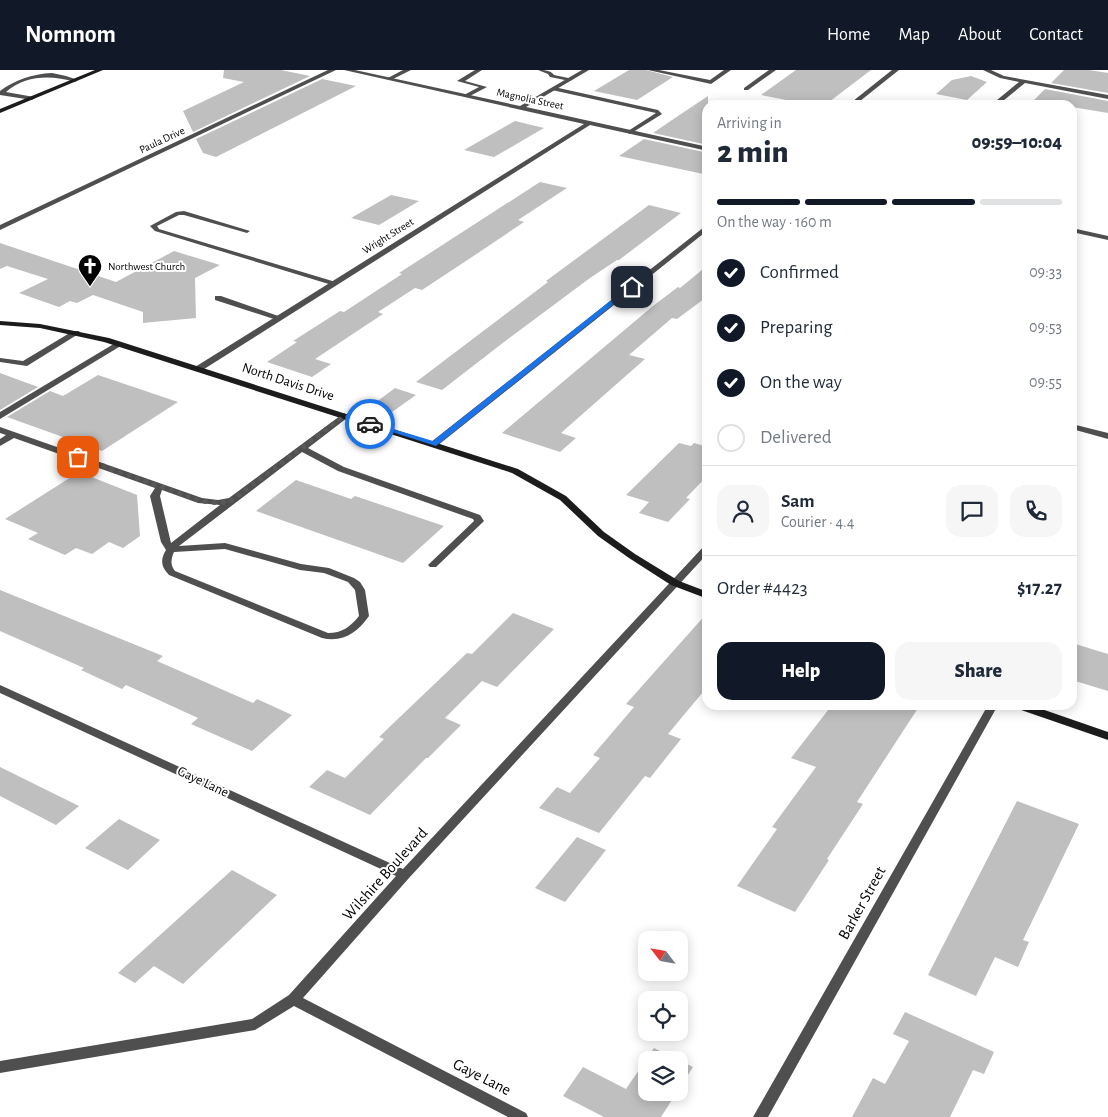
<!DOCTYPE html>
<html lang="en">
<head>
<meta charset="utf-8">
<style>
  :root { --surface:#fff; --page:#f6f6f7; --text:#1f2937; --muted:#747a83; --line:#e0e1e3; --accent:#111827 }
  body { margin:0; font-family:"Alegreya Sans",sans-serif; background:var(--page); color:var(--text); height:100vh; display:flex; flex-direction:column; font-size:19px; white-space:nowrap }
  * { box-sizing:border-box; margin:0 }
  p { font-size:16px; color:var(--muted) }
  .icon { flex:none; width:28px; height:28px; fill:none; stroke:currentColor; stroke-width:2; stroke-linecap:round; stroke-linejoin:round }
  .map { position:relative; flex:1; overflow:hidden }
  .sheet { position:absolute; left:702px; top:30px; width:375px; height:610px; display:flex; flex-direction:column; background:var(--surface); border-radius:15px; box-shadow:0 2px 12px #0003 }
  .sheet>* { flex:none }
  .needle { width:32px; rotate:301deg }
  .tools { position:absolute; left:638px; top:861px; display:grid; gap:10px }
  .tools a { display:grid; place-items:center; width:50px; height:50px; border-radius:10px; background:var(--surface); box-shadow:0 2px 12px #0003; font-size:25px }
  .pin { position:absolute; display:grid; place-items:center; width:42px; height:42px; color:#fff; margin:-21px; border-radius:10px; box-shadow:0 2px 8px #0006 }
  .courier { position:absolute; display:grid; place-items:center; width:50px; height:50px; margin:-25px; border:4px solid #1a73e8; border-radius:50%; background:#fff; color:#222; box-shadow:0 1px 6px #0007 }
  .headline em { font-style:normal; font-weight:800 }
  .headline div { display:flex; flex-direction:column-reverse }
  .headline { display:flex; align-items:center; justify-content:space-between; height:85px; padding:0 15px }
  h1 { font-size:32px; font-weight:800; line-height:38px }
  .bar { display:grid; grid-template-columns:repeat(4,1fr); gap:8px 5px; align-content:center; height:60px; padding:0 15px }
  .bar i { height:6px; border-radius:4px; background:var(--line) }
  .bar .selected { background:var(--accent) }
  .bar p { grid-column:span 4 }
  .line { display:flex; align-items:center; gap:12px; padding:0 15px; border-top:1px solid var(--line) }
  .line div { flex:1 }
  .round { display:grid; place-items:center; flex:none; width:52px; height:52px; border-radius:15px; background:var(--page) }
  ol { padding:0 15px; list-style:none }
  li { display:flex; align-items:center; gap:15px; height:55px }
  li p { margin-inline-start:auto }
  li .icon { padding:5px; border-radius:50%; background:var(--accent); color:#fff; stroke-width:4 }
  li:last-child { color:var(--muted) }
  li i { width:28px; height:28px; border:2px solid var(--line); border-radius:50% }
  .button { display:flex; gap:10px; margin-top:auto; padding:10px 15px }
  .button a { flex:1; height:58px; border-radius:15px; background:var(--accent); color:#fff; font-size:20px; font-weight:800; line-height:58px; text-align:center }
  .button a+a { background:var(--page); color:var(--text) }
  header { display:flex; align-items:center; gap:30px; box-sizing:border-box; height:70px; padding:0 25px; background:var(--accent); color:#fff }
  header strong { font-size:24px }
  nav { display:flex; gap:28px; margin-inline-start:auto; font-size:18px }
  .map>svg:first-child { display:block }
  .building { fill:#bfbfbf }
  .lines { fill:none; stroke-linecap:round; stroke-linejoin:round }
  .lane { fill:#4f4f4f; fill-rule:evenodd }
  .street { fill:#4f4f4f; fill-rule:evenodd }
  .secondary { fill:#1c1c1c; fill-rule:evenodd }
  .route { fill:#1a73e8 }
  .done { stroke:#595959; stroke-width:5; stroke-dasharray:0 9 }
  .labels { text-anchor:middle; dominant-baseline:central; stroke-width:4; stroke-linejoin:round; paint-order:stroke }
  .far-street-label { font-size:11px; fill:#000; stroke:#fff }
  .far-poi-label { font-size:11px; fill:#000; stroke:#fff; text-anchor:start }
  .street-label { font-size:14px; fill:#000; stroke:#fff }
  .near-street-label { font-size:16px; fill:#000; stroke:#fff }
</style>
</head>
<body>
<header>
<strong>Nomnom</strong>
<nav><a>Home</a><a>Map</a><a>About</a><a>Contact</a></nav>
</header>
<div class="map">
<svg width="1108" height="1047" viewBox="0 0 1108 1047">
  <rect width="100%" height="100%" fill="#fff"/>
  <path class="building" d="M 224,0 L 281,0 L 310,6 L 193,62 L 183,41 L 244,12 L 223,8 Z
    M 629,0 L 646,0 L 673,7 L 637,30 L 594,21 Z
    M 796,0 L 871,0 L 825,35 L 812,35 L 761,25 Z
    M 1064,0 L 1089,0 L 1108,3 L 1108,23 L 1051,13 Z
    M 971,6 L 987,12 L 967,30 L 936,24 L 952,10 Z
    M 322,9 L 356,16 L 216,87 L 203,83 L 196,69 Z
    M 1045,19 L 1108,31 L 1108,43 L 1072,37 L 1072,35 L 1029,35 Z
    M 708,26 L 708,75 L 653,63 L 675,48 Z
    M 515,51 L 544,58 L 494,87 L 464,80 Z
    M 644,69 L 708,83 L 708,105 L 619,86 Z
    M 540,112 L 567,118 L 518,150 L 524,152 L 478,183 L 422,220 L 415,218 L 378,242 L 383,244 L 315,289 L 331,294 L 312,307 L 267,292 L 297,272 L 293,271 L 340,241 L 344,242 L 402,204 L 399,203 Z
    M 391,125 L 419,131 L 379,155 L 351,148 Z
    M 649,135 L 681,143 L 619,190 L 617,190 L 590,208 L 504,272 L 442,320 L 416,312 L 548,212 L 546,211 Z
    M 0,173 L 116,212 L 174,181 L 220,195 L 195,208 L 196,248 L 143,253 L 143,242 L 93,225 L 77,233 L 70,231 L 59,237 L 19,223 L 48,209 L 7,196 L 0,199 Z
    M 708,195 L 708,226 L 677,249 L 672,248 L 629,285 L 645,289 L 561,363 L 576,368 L 560,382 L 502,363 L 653,236 L 678,217 L 680,218 Z
    M 0,303 L 38,317 L 0,340 Z
    M 98,305 L 178,332 L 102,381 L 7,347 L 50,321 L 63,326 Z
    M 395,318 L 416,325 L 392,342 L 371,336 Z
    M 679,373 L 691,376 L 694,373 L 708,377 L 708,405 L 686,428 L 690,429 L 668,452 L 639,443 L 649,432 L 626,425 Z
    M 79,402 L 137,425 L 140,466 L 123,478 L 109,472 L 92,484 L 76,478 L 65,485 L 28,469 L 38,463 L 5,449 Z
    M 296,410 L 351,429 L 355,426 L 444,456 L 403,493 L 256,441 Z
    M 0,520 L 163,586 L 157,591 L 253,633 L 257,629 L 292,645 L 252,681 L 191,654 L 198,648 L 126,615 L 122,619 L 81,600 L 84,598 L 0,561 Z
    M 708,542 L 708,616 L 668,664 L 681,669 L 650,708 L 645,706 L 599,763 L 539,738 L 557,717 L 570,723 L 600,688 L 593,685 L 634,637 L 626,634 Z
    M 513,543 L 554,559 L 497,617 L 482,611 L 445,648 L 461,655 L 428,688 L 426,688 L 370,745 L 309,717 L 327,700 L 345,708 L 384,669 L 379,667 L 467,583 L 472,584 Z
    M 1072,573 L 1108,584 L 1108,621 L 1072,610 Z
    M 832,635 L 920,635 L 857,732 L 863,734 L 827,789 L 829,790 L 795,842 L 737,816 L 777,759 L 772,757 L 816,697 L 791,688 Z
    M 0,697 L 79,736 L 56,755 L 0,726 Z
    M 1017,731 L 1079,754 L 1023,870 L 1029,872 L 1018,897 L 995,887 L 976,926 L 928,905 Z
    M 119,749 L 160,770 L 128,800 L 85,778 Z
    M 577,767 L 606,780 L 565,832 L 535,818 Z
    M 232,800 L 277,825 L 183,914 L 154,896 L 135,913 L 118,903 Z
    M 905,942 L 994,982 L 984,1004 L 973,1000 L 950,1047 L 852,1047 L 873,1008 L 885,1014 L 909,971 L 893,964 Z
    M 654,978 L 678,990 L 646,990 L 646,1022 L 677,1022 L 661,1047 L 604,1047 L 563,1026 L 583,997 L 626,1019 Z
    M 679,990 L 693,997 L 679,1019 Z"/>
  <g class="lines">
    <path class="lane" d="M 403,0 L 411,0 L 391,10 L 386,9 Z
      M 475,0 L 482,0 L 465,11 L 487,17 L 468,27 L 464,27 L 464,25 L 479,17 L 457,11 Z
      M 538,0 C 544,0 550,0 554,5 L 573,9 L 570,11 L 550,7 L 548,4 Z
      M 648,0 L 659,0 L 710,10 L 724,0 L 731,0 L 711,14 Z
      M 769,0 L 776,0 L 748,20 L 744,20 L 744,18 Z
      M 52,3 L 66,6 L 78,10 L 75,12 C 51,5 26,5 6,22 L 34,27 L 35,28 L 32,30 L 0,25 L 0,21 C 15,10 32,4 52,3 Z
      M 554,17 L 658,40 L 662,44 L 630,64 L 628,63 L 628,61 L 656,43 L 552,20 L 552,18 Z
      M 752,31 L 766,34 L 767,35 L 750,34 L 749,33 Z
      M 184,141 L 250,161 L 247,163 L 184,145 L 179,145 L 157,156 L 159,159 L 339,213 L 335,215 L 332,215 L 155,161 L 150,156 L 176,142 Z
      M 215,226 L 221,226 L 284,248 L 280,250 L 277,250 L 215,230 Z
      M 73,261 L 79,261 L 80,263 L 27,296 L 0,292 L 0,288 L 23,291 Z
      M 117,272 L 120,272 L 124,274 L 0,349 L 0,342 Z
      M 344,343 L 348,346 L 347,348 L 308,378 L 344,397 L 480,445 L 484,451 L 482,453 L 436,497 L 430,497 L 428,495 L 474,451 L 473,449 L 338,401 L 302,382 L 179,476 L 225,473 L 301,494 L 329,498 L 354,508 L 360,512 L 365,520 L 369,546 C 358,562 343,573 322,568 L 169,505 C 161,497 160,490 166,480 L 161,472 L 150,426 L 155,418 L 14,368 L 0,376 L 0,369 L 6,365 L 0,363 L 0,357 L 202,428 L 218,430 L 229,428 ZM 162,420 L 198,433 L 220,435 L 171,473 L 160,426 ZM 225,479 L 300,500 L 324,503 L 348,512 L 355,520 L 359,546 C 350,557 342,563 328,563 L 175,501 C 170,495 171,489 174,482 Z"/>
    <path class="street" d="M 328,0 L 336,0 L 0,160 L 0,155 Z
      M 344,0 L 355,0 L 520,36 L 582,0 L 589,0 L 526,37 L 708,77 L 708,81 L 590,55 L 201,301 L 195,301 L 195,297 L 584,54 Z
      M 892,0 L 899,0 L 855,35 L 848,35 Z
      M 983,0 L 991,0 L 1004,6 L 1108,25 L 1108,29 L 1025,13 L 998,35 L 991,35 L 1019,12 L 1000,8 Z
      M 708,154 L 708,160 L 437,376 L 431,376 L 430,374 L 431,372 Z
      M 1072,158 L 1108,166 L 1108,170 L 1072,162 Z
      M 1072,354 L 1108,363 L 1108,369 L 1072,359 Z
      M 708,474 L 708,483 L 409,808 L 303,928 L 526,1043 L 528,1047 L 508,1047 L 294,936 L 255,960 L 0,1003 L 0,991 L 252,949 L 289,925 L 396,806 L 0,623 L 0,615 L 403,799 L 705,475 Z
      M 988,635 L 998,635 L 768,1047 L 753,1047 Z"/>
    <path class="secondary" d="M 95,0 L 103,0 L 0,43 L 0,39 Z
      M 0,251 L 40,254 L 109,268 L 518,399 L 566,426 L 604,462 L 635,484 L 679,511 L 708,522 L 708,529 L 671,515 L 629,488 L 598,466 L 560,430 L 512,403 L 104,272 L 40,258 L 0,255 Z
      M 1014,635 L 1030,635 L 1108,662 L 1108,670 L 1015,638 Z"/>
  </g>
  <path class="route" d="M 629,216 L 635,217 L 436,376 L 367,354 L 373,353 L 433,371 Z"/>
  <g class="lines">
    <path class="done" d="M 78,387 L 201,431 L 218,433 L 231,431 L 344,346 L 370,354"/>
  </g>
  <defs>
    <g id="church-pin" transform="scale(1.25)"><path d="M0 17L-7.5 6A9.5 9.5 0 1 1 7.5 6Z" fill="#000" stroke="#fff"/><path d="M-1.2-6h2.4v3.5h3.3v2.4h-3.3V6h-2.4V-.1h-3.3v-2.4h3.3Z" fill="#fff"/></g>
  </defs>
  <g fill-rule="evenodd">
    <use href="#church-pin" x="90" y="196"/>
  </g>
  <g class="labels">
    <g class="far-street-label">
      <text transform="translate(530 29) rotate(12)">Magnolia Street</text>
      <text transform="translate(162 70) rotate(-25)">Paula Drive</text>
      <text transform="translate(388 166) rotate(-32)">Wright Street</text>
    </g>
    <g class="far-poi-label">
      <text x="108" y="196">Northwest Church</text>
    </g>
    <g class="street-label">
      <text transform="translate(288 312) rotate(18)">North Davis Drive</text>
      <text transform="translate(203 712) rotate(25)">Gaye Lane</text>
    </g>
    <g class="near-street-label">
      <text transform="translate(385 804) rotate(-48)">Wilshire Boulevard</text>
      <text transform="translate(862 833) rotate(-61)">Barker Street</text>
      <text transform="translate(482 1007) rotate(27)">Gaye Lane</text>
    </g>
  </g>
</svg>
<div class="tools">
<a><svg class="needle" viewBox="-14 -14 28 28"><path d="M0-13l5 13h-10z" fill="#e53935"/><path d="M0 13l5-13h-10z" fill="#747a83"/></svg></a>
<a><svg class="icon" aria-label="locate" viewBox="0 0 24 24"><circle cx="12" cy="12" r="6"/><path d="M12 2v4M12 18v4M2 12h4M18 12h4"/></svg></a>
<a><svg class="icon" aria-label="layers" viewBox="0 0 24 24"><path d="M12 4l9 5-9 5-9-5zM3 14l9 5 9-5"/></svg></a>
</div>
<div class="pin" style="left:78px;top:387px;background:#ea580c"><svg class="icon" aria-label="bag" viewBox="0 0 24 24"><path d="M5 8h14l-1 12H6zM9 8a3 3 0 0 1 6 0"/></svg></div>
<div class="pin" style="left:632px;top:217px;background:#1f2937"><svg class="icon" aria-label="home" viewBox="0 0 24 24"><path d="M3 11l9-7 9 7M6 9v11h12V9"/></svg></div>
<div class="courier" style="left:370px;top:354px"><svg class="icon" aria-label="car" viewBox="0 0 24 24"><path d="M5 17H2v-5l4-1 3-4h7l3 4 3 1v5h-3M9 17h6M6 11h13"/><circle cx="7" cy="17" r="2"/><circle cx="17" cy="17" r="2"/></svg></div>
<section class="sheet">
<div class="headline"><div><h1>2 min</h1><p>Arriving in</p></div><em>09:59–10:04</em></div>
<div class="bar"><i class="selected"></i><i class="selected"></i><i class="selected"></i><i></i><p>On the way · 160 m</p></div>
<ol>
<li><svg class="icon" aria-label="check" viewBox="0 0 24 24"><path d="M5 12l5 5 9-10"/></svg>Confirmed<p>09:33</p></li>
<li><svg class="icon" aria-label="check" viewBox="0 0 24 24"><path d="M5 12l5 5 9-10"/></svg>Preparing<p>09:53</p></li>
<li><svg class="icon" aria-label="check" viewBox="0 0 24 24"><path d="M5 12l5 5 9-10"/></svg>On the way<p>09:55</p></li>
<li><i></i>Delivered</li>
</ol>
<div class="line" style="height:90px"><a class="round"><svg class="icon" aria-label="person" viewBox="0 0 24 24"><circle cx="12" cy="8" r="4"/><path d="M4 21q1-7 8-7t8 7"/></svg></a><div><b>Sam</b><p>Courier · 4.4</p></div><a class="round"><svg class="icon" aria-label="chat" viewBox="0 0 24 24"><path d="M4 5h16v11H9l-5 4z"/></svg></a><a class="round"><svg class="icon" aria-label="phone" viewBox="0 0 24 24"><path d="M5 4h4l2 5-3 2q2 4 5 5l2-3 5 2v4C11 20 4 13 5 4z"/></svg></a></div>
<div class="line" style="height:65px"><div>Order #4423</div><b>$17.27</b></div>
<div class="button"><a>Help</a><a>Share</a></div>
</section>
</div>
</body>
</html>
